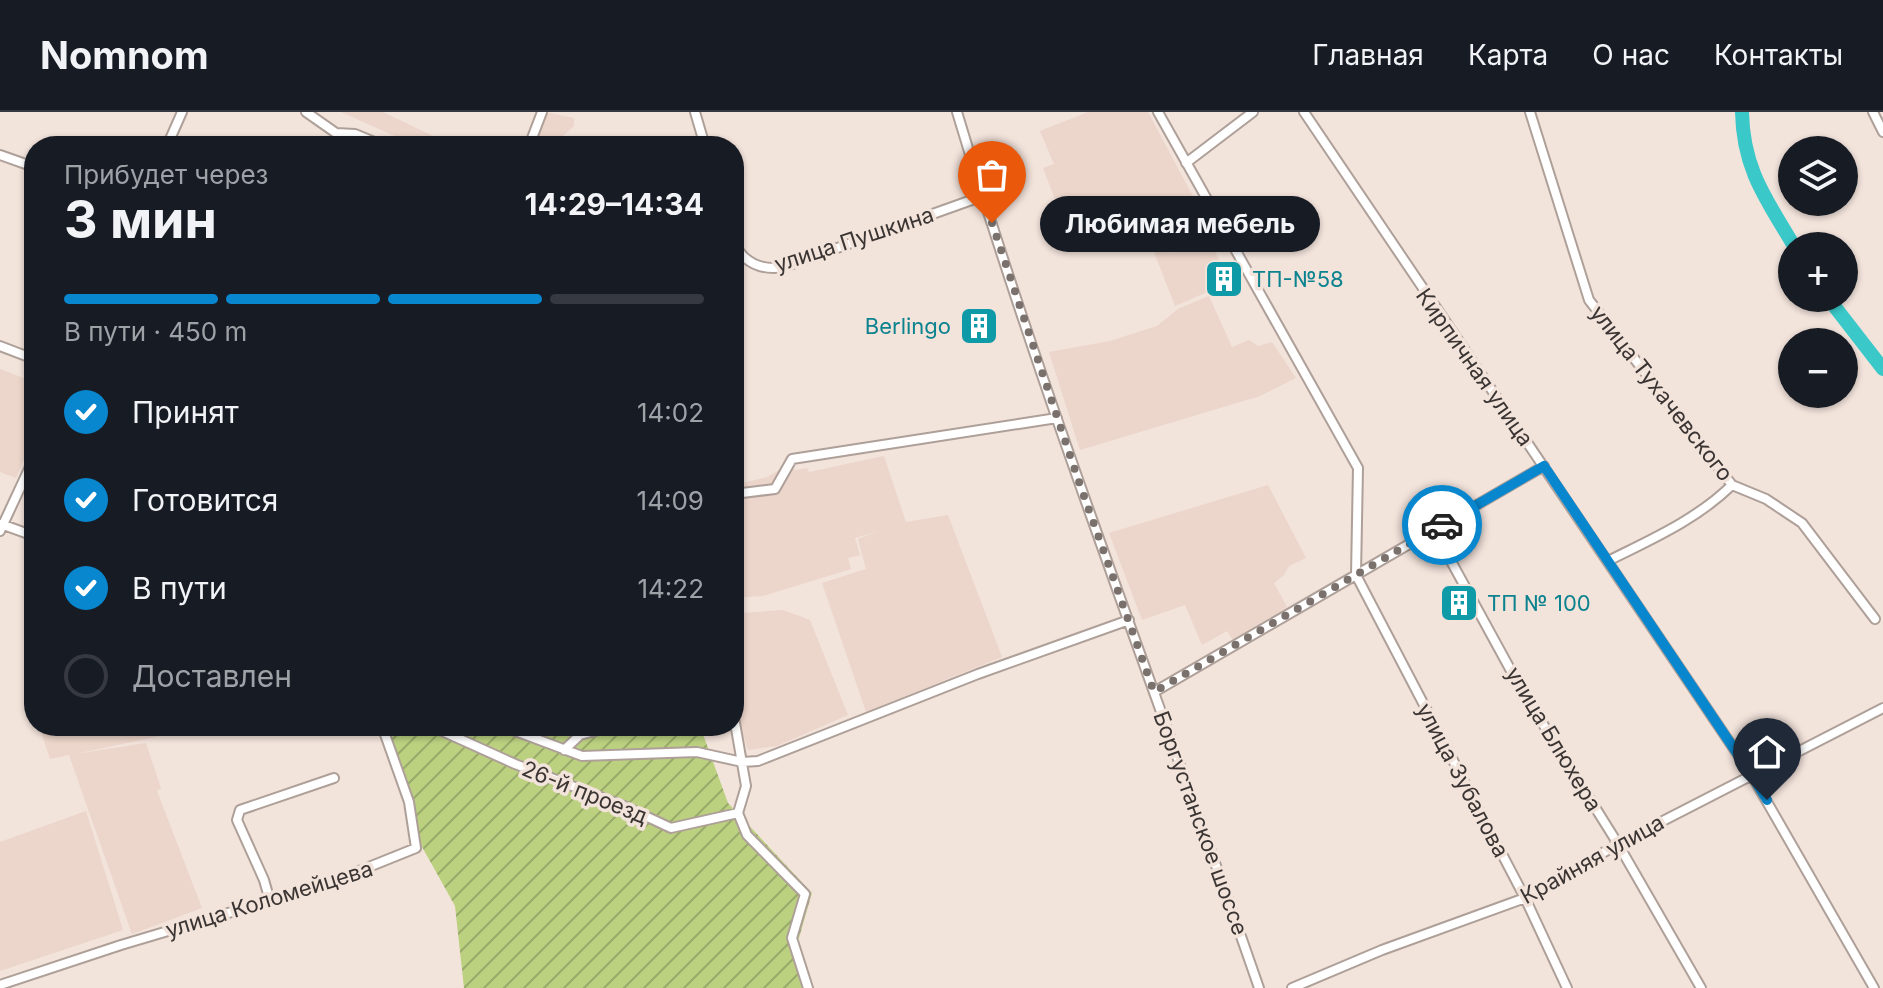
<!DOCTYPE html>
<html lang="ru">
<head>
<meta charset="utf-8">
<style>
  :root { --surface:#171b24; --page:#20242c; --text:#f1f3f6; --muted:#9ea1a6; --line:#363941; --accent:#0887ce }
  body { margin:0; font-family:Inter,sans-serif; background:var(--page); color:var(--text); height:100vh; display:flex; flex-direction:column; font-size:30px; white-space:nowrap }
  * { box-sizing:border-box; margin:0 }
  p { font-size:26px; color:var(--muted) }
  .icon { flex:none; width:44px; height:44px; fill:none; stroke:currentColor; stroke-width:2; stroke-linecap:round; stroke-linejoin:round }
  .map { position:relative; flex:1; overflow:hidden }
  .panel { position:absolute; left:24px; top:24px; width:720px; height:600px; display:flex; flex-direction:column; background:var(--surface); border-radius:32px; box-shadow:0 2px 6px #0004 }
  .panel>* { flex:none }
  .buttons { position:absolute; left:1778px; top:24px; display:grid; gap:16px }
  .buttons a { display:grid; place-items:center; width:80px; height:80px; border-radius:50%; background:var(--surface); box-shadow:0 2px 6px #0004; font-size:40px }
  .pin { position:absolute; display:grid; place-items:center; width:68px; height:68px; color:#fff; margin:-82px -34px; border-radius:50% 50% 50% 0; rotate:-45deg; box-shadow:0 0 8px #0007 }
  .pin .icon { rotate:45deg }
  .courier { position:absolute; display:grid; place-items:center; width:80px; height:80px; margin:-40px; border:6px solid #0887ce; border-radius:50%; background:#fff; color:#222; box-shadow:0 2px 10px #0007 }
  .bubble { position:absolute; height:56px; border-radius:28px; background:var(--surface); box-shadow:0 2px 6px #0004; font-size:26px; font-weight:700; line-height:56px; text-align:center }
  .head em { font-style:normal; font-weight:700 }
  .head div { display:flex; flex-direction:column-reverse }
  .head { display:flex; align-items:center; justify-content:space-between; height:136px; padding:0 40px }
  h1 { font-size:52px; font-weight:700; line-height:60px }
  .bar { display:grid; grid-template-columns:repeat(4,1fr); gap:12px 8px; align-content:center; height:96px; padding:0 40px }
  .bar i { height:10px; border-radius:6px; background:var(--line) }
  .bar .current { background:var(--accent) }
  .bar p { grid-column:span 4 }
  ol { padding:0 40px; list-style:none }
  li { display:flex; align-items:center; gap:24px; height:88px }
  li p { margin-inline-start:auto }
  li .icon { padding:8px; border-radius:50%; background:var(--accent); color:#fff; stroke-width:4 }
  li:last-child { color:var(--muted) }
  li i { width:44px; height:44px; border:4px solid var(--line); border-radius:50% }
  header { display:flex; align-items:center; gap:48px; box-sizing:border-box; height:112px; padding:0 40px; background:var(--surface); border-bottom:2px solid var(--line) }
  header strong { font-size:38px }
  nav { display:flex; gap:44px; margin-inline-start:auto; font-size:28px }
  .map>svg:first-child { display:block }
  .built { fill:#ecd5ca }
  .garden { fill:url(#garden-furrows) }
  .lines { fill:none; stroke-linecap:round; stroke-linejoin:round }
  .river { stroke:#3ac8c8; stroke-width:14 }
  .minor-casing { stroke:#aea099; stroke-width:12 }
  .minor { stroke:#fff; stroke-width:8 }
  .done { stroke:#7a716d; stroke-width:8; stroke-dasharray:0 14.4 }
  .route { stroke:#0887ce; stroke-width:10 }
  .labels { text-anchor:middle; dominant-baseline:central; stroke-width:7; stroke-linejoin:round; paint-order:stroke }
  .street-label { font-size:22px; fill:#3a3432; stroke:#f2e3db }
  .culture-label { font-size:22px; fill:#0d838f; stroke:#f2e3db; text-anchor:start }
</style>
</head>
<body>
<header>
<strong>Nomnom</strong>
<nav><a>Главная</a><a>Карта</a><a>О нас</a><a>Контакты</a></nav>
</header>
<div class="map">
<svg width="1883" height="876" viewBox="0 0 1883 876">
  <defs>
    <pattern id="garden-furrows" width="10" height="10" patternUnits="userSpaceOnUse" patternTransform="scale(2)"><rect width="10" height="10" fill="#bbd180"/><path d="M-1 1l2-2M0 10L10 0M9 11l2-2" fill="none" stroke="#99aa69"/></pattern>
  </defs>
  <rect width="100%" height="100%" fill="#f2e3db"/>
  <path class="built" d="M 341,0 L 383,0 L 454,34 L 417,34 Z
    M 545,0 L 574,6 L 574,14 L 552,34 L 534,34 Z
    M 1088,0 L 1148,0 L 1196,90 L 1210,122 L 1164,144 L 1208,126 L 1225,159 L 1216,163 L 1221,174 L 1175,194 L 1138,99 L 1072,127 L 1063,104 L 1078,97 L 1073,85 L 1056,90 L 1043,56 L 1054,52 L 1040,19 Z
    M 1209,184 L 1232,235 L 1249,228 L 1258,234 L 1272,230 L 1296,266 L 1260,284 L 1080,338 L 1049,240 L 1110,229 L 1157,214 L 1178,197 Z
    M 0,257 L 34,270 L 34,308 L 32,312 L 27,311 L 24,319 L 34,324 L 16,366 L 0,360 Z
    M 884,344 L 906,410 L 948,403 L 1002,545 L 866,600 L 822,471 L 866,457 L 858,427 L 879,419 L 855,426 L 860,443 L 848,446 L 851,457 L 763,484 L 746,485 L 734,489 L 734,373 L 767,365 L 783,356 L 797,358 L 807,356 L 809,360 Z
    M 1268,373 L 1306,446 L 1289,454 L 1284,463 L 1274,471 L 1287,495 L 1233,528 L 1227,519 L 1202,533 L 1185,493 L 1142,508 L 1109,421 Z
    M 783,498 L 810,508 L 848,603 L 777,634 L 748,638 L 734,596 L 734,506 L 742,501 Z
    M 39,614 L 207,614 L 75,642 L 146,631 L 161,676 L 157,679 L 202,796 L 132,822 L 69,643 L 50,647 Z
    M 86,699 L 123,818 L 0,859 L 0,730 Z"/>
  <path class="garden" d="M 386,614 L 700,614 L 728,691 L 812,781 L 797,833 L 813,876 L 464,876 L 455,794 L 421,733 L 412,688 Z"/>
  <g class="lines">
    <path class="river" d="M 1742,0 C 1743,57 1766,87 1794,134
      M 1828,186 L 1883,257"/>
    <g class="minor-casing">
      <path id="minor" d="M 306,0 L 336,21 L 355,22 L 384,34
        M 695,0 L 705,34
        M 957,0 C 1046,296 1158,584 1259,876
        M 1158,0 L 1358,356 L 1356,463 L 1525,786 L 1567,876
        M 1304,0 L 1751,662 L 1874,876
        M 1530,0 L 1589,188 L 1732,373 L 1766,387 L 1802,411 L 1875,507
        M 1873,0 L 1883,20
        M 167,34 L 182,0
        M 529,34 L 542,0
        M 0,43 L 34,55
        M 1186,51 L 1253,0
        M 734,130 C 743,151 762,159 784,155 L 983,84
        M 0,234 L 34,247
        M 734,382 L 775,377 L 792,347 L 1057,306
        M 1,412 L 34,424
        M 1434,418 L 1521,577 L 1618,732 L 1701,876
        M 0,419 L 34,346
        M 1608,449 C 1652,427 1696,408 1732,373
        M 1154,580 L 1544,354
        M 734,605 L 746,674 L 738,701 L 747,723 L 805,782 L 792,826 L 808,876
        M 438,614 L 440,618 L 515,652 L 624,694 L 671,716 L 738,701
        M 502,614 L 582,644 L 697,640 L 742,650 L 758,649 L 978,562 L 1129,508
        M 564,638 L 580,623 L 613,614
        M 270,789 L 264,768 L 237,708 L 240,698 L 334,666
        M 0,873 L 121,833 L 329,771 L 416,736 L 409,690 L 382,614
        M 1292,876 L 1382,838 L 1525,786 L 1618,732 L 1883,596"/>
    </g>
    <use href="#minor" class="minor"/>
  </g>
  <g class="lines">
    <path class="done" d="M 992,111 L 1079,370 L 1154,580 L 1442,413"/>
    <path class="route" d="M 1442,413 L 1544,354 L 1751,662 L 1767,688"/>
  </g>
  <defs>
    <g id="building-square" transform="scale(2)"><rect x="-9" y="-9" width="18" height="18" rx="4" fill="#0f9aa8" stroke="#f2e3db"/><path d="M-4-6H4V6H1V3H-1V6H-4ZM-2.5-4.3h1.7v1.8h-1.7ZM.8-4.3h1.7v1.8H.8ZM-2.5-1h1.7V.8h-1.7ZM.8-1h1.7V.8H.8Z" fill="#fff"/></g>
  </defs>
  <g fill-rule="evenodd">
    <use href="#building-square" x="1224" y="167"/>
    <use href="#building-square" x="979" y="214"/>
    <use href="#building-square" x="1459" y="491"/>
  </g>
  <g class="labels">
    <g class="street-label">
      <text transform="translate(854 127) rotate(-18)">улица Пушкина</text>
      <text transform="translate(1475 255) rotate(55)">Кирпичная улица</text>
      <text transform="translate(1662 281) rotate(52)">улица Тухачевского</text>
      <text transform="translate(1554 627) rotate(59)">улица Блюхера</text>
      <text transform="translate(1463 668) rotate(62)">улица Зубалова</text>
      <text transform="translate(585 680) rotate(22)">26-й проезд</text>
      <text transform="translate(1201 711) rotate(70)">Боргустанское шоссе</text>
      <text transform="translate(1592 747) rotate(-29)">Крайняя улица</text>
      <text transform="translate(269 787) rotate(-17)">улица Коломейцева</text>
    </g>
    <g class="culture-label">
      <text x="1252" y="167">ТП-№58</text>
      <text x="951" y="214" text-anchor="end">Berlingo</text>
      <text x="1487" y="491">ТП № 100</text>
    </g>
  </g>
</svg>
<div class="buttons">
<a><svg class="icon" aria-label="layers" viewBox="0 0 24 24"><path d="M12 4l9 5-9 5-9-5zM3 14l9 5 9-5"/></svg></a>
<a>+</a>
<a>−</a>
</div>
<div class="pin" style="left:992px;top:111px;background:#ea580c"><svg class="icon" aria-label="bag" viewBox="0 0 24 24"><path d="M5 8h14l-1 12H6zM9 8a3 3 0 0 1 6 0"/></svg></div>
<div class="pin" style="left:1767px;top:688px;background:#1f2937"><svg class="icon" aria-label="home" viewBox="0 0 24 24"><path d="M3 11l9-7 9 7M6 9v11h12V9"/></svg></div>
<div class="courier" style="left:1442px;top:413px"><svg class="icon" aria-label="car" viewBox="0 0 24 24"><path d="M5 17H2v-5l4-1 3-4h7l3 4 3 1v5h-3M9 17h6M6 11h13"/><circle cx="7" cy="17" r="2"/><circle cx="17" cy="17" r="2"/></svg></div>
<div class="bubble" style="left:1040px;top:84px;width:280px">Любимая мебель</div>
<section class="panel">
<div class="head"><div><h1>3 мин</h1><p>Прибудет через</p></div><em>14:29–14:34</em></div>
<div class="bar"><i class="current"></i><i class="current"></i><i class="current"></i><i></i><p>В пути · 450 m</p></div>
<ol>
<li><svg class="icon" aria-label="check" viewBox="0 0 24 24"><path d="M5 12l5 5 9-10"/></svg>Принят<p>14:02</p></li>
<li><svg class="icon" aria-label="check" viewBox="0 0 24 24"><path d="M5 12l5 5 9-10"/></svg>Готовится<p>14:09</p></li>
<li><svg class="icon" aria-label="check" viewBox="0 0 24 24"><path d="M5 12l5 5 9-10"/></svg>В пути<p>14:22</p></li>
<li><i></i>Доставлен</li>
</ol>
</section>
</div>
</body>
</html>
